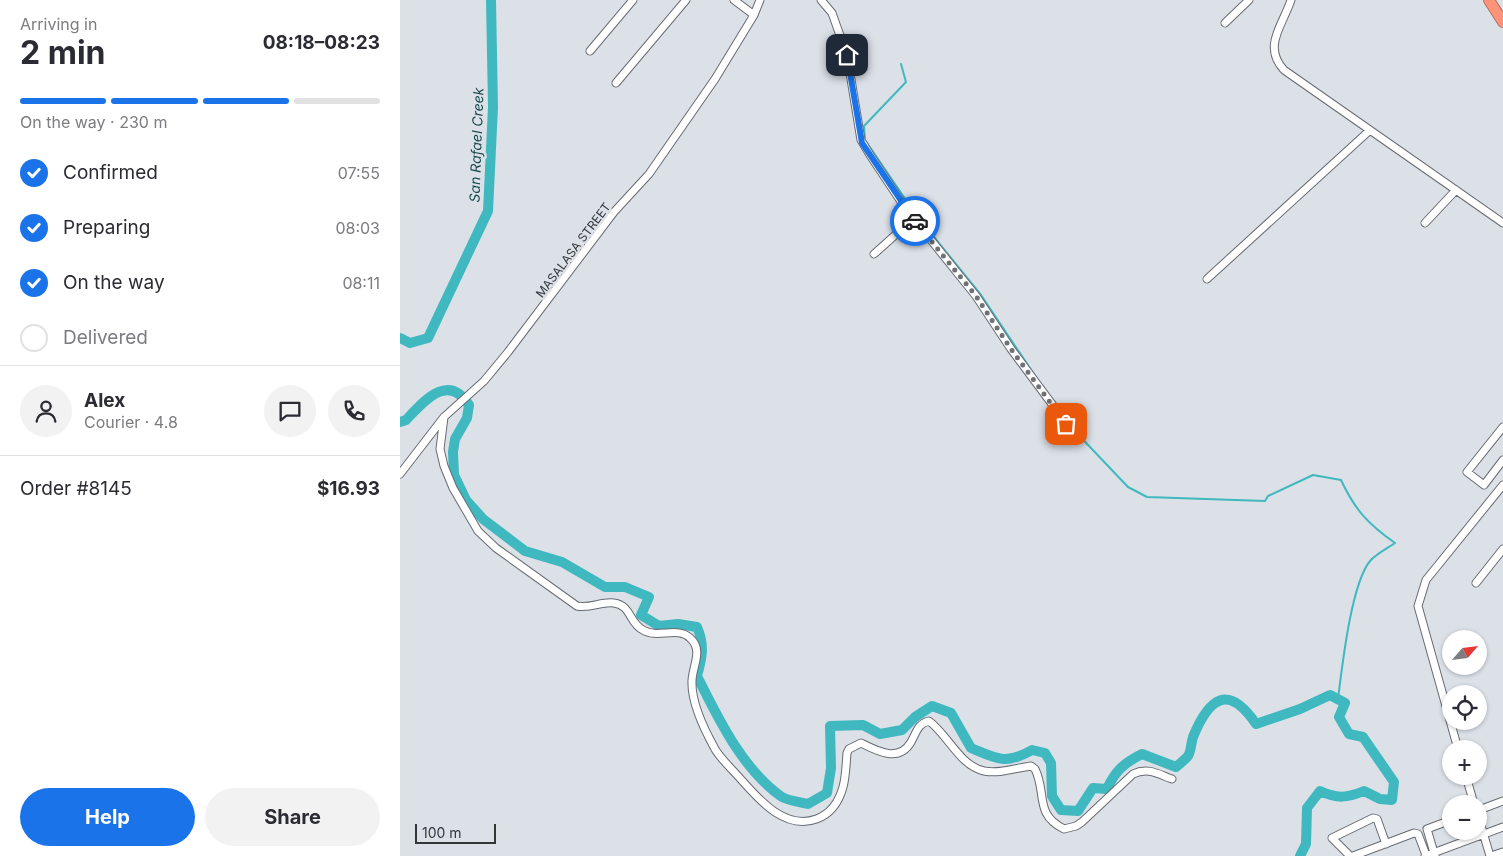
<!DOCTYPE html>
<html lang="en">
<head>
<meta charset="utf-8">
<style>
  :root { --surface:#fff; --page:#f2f2f3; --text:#2b2b33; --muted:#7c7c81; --line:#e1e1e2; --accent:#1a73e8 }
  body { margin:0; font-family:Inter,sans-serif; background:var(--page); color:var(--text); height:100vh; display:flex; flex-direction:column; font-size:19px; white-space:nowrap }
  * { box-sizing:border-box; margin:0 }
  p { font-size:16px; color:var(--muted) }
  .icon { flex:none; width:28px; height:28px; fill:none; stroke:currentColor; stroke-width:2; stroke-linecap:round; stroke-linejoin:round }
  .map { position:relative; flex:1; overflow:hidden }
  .panel { display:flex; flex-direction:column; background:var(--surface); width:400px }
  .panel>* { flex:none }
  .needle { width:32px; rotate:62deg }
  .buttons { position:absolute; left:1042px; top:630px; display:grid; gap:10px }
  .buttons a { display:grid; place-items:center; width:45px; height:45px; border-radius:50%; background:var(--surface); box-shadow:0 1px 4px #0004; font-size:25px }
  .scale { position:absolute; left:15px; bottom:12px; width:81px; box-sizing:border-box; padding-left:5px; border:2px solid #333537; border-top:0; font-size:14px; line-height:18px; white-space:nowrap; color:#333537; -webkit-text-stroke:4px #dce1e8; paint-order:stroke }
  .pin { position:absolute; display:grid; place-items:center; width:42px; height:42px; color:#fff; margin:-21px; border-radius:10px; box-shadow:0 2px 8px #0006 }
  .courier { position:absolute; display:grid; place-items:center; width:50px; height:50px; margin:-25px; border:4px solid #1a73e8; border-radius:50%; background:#fff; color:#222; box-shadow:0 1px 6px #0007 }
  .overview em { font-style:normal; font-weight:700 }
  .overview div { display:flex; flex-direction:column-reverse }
  .overview { display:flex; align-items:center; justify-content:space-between; height:85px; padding:0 20px }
  h1 { font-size:32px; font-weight:700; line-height:38px }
  .bar { display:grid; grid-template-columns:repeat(4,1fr); gap:8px 5px; align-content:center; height:60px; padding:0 20px }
  .bar i { height:6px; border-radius:4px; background:var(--line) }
  .bar .current { background:var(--accent) }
  .bar p { grid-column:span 4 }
  .line { display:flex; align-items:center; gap:12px; padding:0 20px; border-top:1px solid var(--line) }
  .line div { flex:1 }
  .round { display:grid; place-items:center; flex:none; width:52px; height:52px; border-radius:26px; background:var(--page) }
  ol { padding:0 20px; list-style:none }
  li { display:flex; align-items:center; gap:15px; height:55px }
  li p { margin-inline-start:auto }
  li .icon { padding:5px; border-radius:50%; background:var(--accent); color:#fff; stroke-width:4 }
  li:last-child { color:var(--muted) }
  li i { width:28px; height:28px; border:2px solid var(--line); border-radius:50% }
  .primary-button { display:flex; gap:10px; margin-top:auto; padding:10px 20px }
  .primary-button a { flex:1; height:58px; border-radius:30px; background:var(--accent); color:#fff; font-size:20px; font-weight:700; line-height:58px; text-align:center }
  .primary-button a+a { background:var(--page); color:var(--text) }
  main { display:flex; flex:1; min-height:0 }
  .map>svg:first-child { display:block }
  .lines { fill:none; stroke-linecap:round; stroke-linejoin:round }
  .stream { stroke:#40b8bf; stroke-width:2 }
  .river { stroke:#40b8bf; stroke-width:10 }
  .minor-casing { stroke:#676b71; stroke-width:9 }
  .highway-casing { stroke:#b67363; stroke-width:12 }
  .minor { stroke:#fff; stroke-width:7 }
  .highway { stroke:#fd947a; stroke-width:10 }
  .done { stroke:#6e7175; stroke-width:5; stroke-dasharray:0 9 }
  .route { stroke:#1a73e8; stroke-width:6 }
  .labels { text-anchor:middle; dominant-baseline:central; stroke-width:5; stroke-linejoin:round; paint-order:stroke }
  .street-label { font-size:12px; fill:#333537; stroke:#dce1e8 }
  .water-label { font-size:14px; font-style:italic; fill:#164a4d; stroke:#dce1e8 }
</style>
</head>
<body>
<main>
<section class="panel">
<div class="overview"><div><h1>2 min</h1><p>Arriving in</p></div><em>08:18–08:23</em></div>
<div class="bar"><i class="current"></i><i class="current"></i><i class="current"></i><i></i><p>On the way · 230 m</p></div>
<ol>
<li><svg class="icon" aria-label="check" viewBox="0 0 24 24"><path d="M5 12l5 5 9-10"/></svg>Confirmed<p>07:55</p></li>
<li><svg class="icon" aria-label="check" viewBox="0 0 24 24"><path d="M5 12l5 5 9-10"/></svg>Preparing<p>08:03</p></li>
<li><svg class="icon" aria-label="check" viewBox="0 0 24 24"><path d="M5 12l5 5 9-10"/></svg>On the way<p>08:11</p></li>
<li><i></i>Delivered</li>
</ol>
<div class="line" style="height:90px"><a class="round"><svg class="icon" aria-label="person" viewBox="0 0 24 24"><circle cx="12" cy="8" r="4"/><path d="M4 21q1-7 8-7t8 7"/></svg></a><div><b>Alex</b><p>Courier · 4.8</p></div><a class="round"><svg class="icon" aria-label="chat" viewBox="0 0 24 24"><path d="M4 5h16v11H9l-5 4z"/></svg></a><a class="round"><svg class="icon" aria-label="phone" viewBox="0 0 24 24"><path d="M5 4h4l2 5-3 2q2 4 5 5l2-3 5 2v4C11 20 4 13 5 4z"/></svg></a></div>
<div class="line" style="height:65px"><div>Order #8145</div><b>$16.93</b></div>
<div class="primary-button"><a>Help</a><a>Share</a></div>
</section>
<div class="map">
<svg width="1103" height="856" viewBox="0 0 1103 856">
  <rect width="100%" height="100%" fill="#dce1e8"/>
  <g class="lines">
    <path class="stream" d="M 501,64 L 506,82 L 464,126 L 465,140 L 517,216 L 581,295 L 638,380
      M 671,427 L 728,487 L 747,497 L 865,501 L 868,496 L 913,475 L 941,480 C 955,510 968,524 995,543 C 988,548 976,554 970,561 C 951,584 942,668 938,699"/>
    <path class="river" d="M 0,338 L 10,343 L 28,338 L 88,211 L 93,107 L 91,0
      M 0,422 L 6,420 C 24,401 48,372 69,405 L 67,418 L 55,439 L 53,452 L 54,475 L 66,500 L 83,519 L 125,551 L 162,562 L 205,587 L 225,587 L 249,597 L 241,615 L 259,626 L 278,624 L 297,627 C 305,645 302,658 297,676 C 318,718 342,769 382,797 C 389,801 400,802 408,804 L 427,793 L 431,768 L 430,726 L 463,725 L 480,734 L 502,730 L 515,717 L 532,706 L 551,713 L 571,748 C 597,759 606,765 632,750 L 645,753 L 651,763 L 652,796 L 661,810 L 678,811 L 693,788 L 707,789 C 715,771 724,763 742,754 L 776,767 C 779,764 785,760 788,756 C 791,752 791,743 793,737 C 809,698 828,683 856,724 L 900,709 L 930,695 L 945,703 L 939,717 L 949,734 L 963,737 L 994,782 L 992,800 L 980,799 L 964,791 C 947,798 937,799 920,791 L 907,808 L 906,844 L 900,856"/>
    <g class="minor-casing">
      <path id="minor" d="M 334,0 L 354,15
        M 421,0 L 432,13 L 447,55 L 461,140 L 470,155 L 506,209 L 576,296 L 611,349 L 669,427
        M 891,0 C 883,25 862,46 884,70 L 1103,223
        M 825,23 L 849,0
        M 190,51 L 233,0
        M 216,83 L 286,0
        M 1025,223 L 1056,190
        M 474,254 L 513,219
        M 807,279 L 969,131
        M 44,417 L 40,449 L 44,466 L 53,488 L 78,531 L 96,548 L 177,606 C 190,609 202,601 214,603 C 231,605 229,623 243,630 C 257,639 278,626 290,638 C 304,650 292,667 292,681 C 291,702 305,731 315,749 C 320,758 330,767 337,775 C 348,787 361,803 375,812 C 404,831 434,820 443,787 C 446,776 446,764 447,753 L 449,749 L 461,743 C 477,751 499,763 511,742 C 517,732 517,724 529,721 C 548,735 560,766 584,771 C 600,774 615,768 631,766 L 635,769 C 647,793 634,814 664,829 L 676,826 L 682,822 L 733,774 C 748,767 758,774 772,779
        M 1103,427 L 1067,472 L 1084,485 L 1103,460
        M 0,474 L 44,417 L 84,381 L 108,352 L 214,212 L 249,174 L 315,79 L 354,15 L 360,0
        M 1076,583 L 1103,549
        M 1058,749 L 1018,606 L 1026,580 L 1103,485
        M 1066,776 L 1074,804
        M 1079,810 L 1103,801
        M 1079,819 L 1090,856
        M 950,856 L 932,838 L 973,818 L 977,819 L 986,844
        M 953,856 L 1014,833 L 1018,834 L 1026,855
        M 1025,856 L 1103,827
        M 1035,856 L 1027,829 L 1051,820
        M 1091,856 L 1103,852"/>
    </g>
    <g class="highway-casing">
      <path id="highway" d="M 1089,0 L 1103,22"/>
    </g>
    <use href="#minor" class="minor"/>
    <use href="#highway" class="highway"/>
  </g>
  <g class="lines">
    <path class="done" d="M 515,221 L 576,296 L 611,349 L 666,424"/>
    <path class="route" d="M 447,55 L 462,143 L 515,221"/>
  </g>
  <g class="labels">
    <g class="street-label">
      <text transform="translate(173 250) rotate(-53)">MASALASA STREET</text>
    </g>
    <g class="water-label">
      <text transform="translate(76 145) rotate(-88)">San Rafael Creek</text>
    </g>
  </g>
</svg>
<div class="buttons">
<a><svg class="needle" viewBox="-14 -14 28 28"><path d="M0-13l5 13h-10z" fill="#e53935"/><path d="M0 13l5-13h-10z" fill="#7c7c81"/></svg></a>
<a><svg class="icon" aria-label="locate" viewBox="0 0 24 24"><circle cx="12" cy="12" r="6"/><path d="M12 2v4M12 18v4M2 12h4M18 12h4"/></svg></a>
<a>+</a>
<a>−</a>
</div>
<div class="scale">100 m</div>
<div class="pin" style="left:666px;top:424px;background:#ea580c"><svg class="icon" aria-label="bag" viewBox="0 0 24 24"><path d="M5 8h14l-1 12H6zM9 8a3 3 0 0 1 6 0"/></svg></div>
<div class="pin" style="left:447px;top:55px;background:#1f2937"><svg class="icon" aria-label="home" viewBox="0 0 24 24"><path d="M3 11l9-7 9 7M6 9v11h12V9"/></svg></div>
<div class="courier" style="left:515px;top:221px"><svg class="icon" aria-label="car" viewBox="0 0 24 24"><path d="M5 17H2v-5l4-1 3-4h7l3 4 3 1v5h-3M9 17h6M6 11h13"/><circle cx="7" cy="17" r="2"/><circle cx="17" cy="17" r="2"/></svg></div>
</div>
</main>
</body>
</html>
